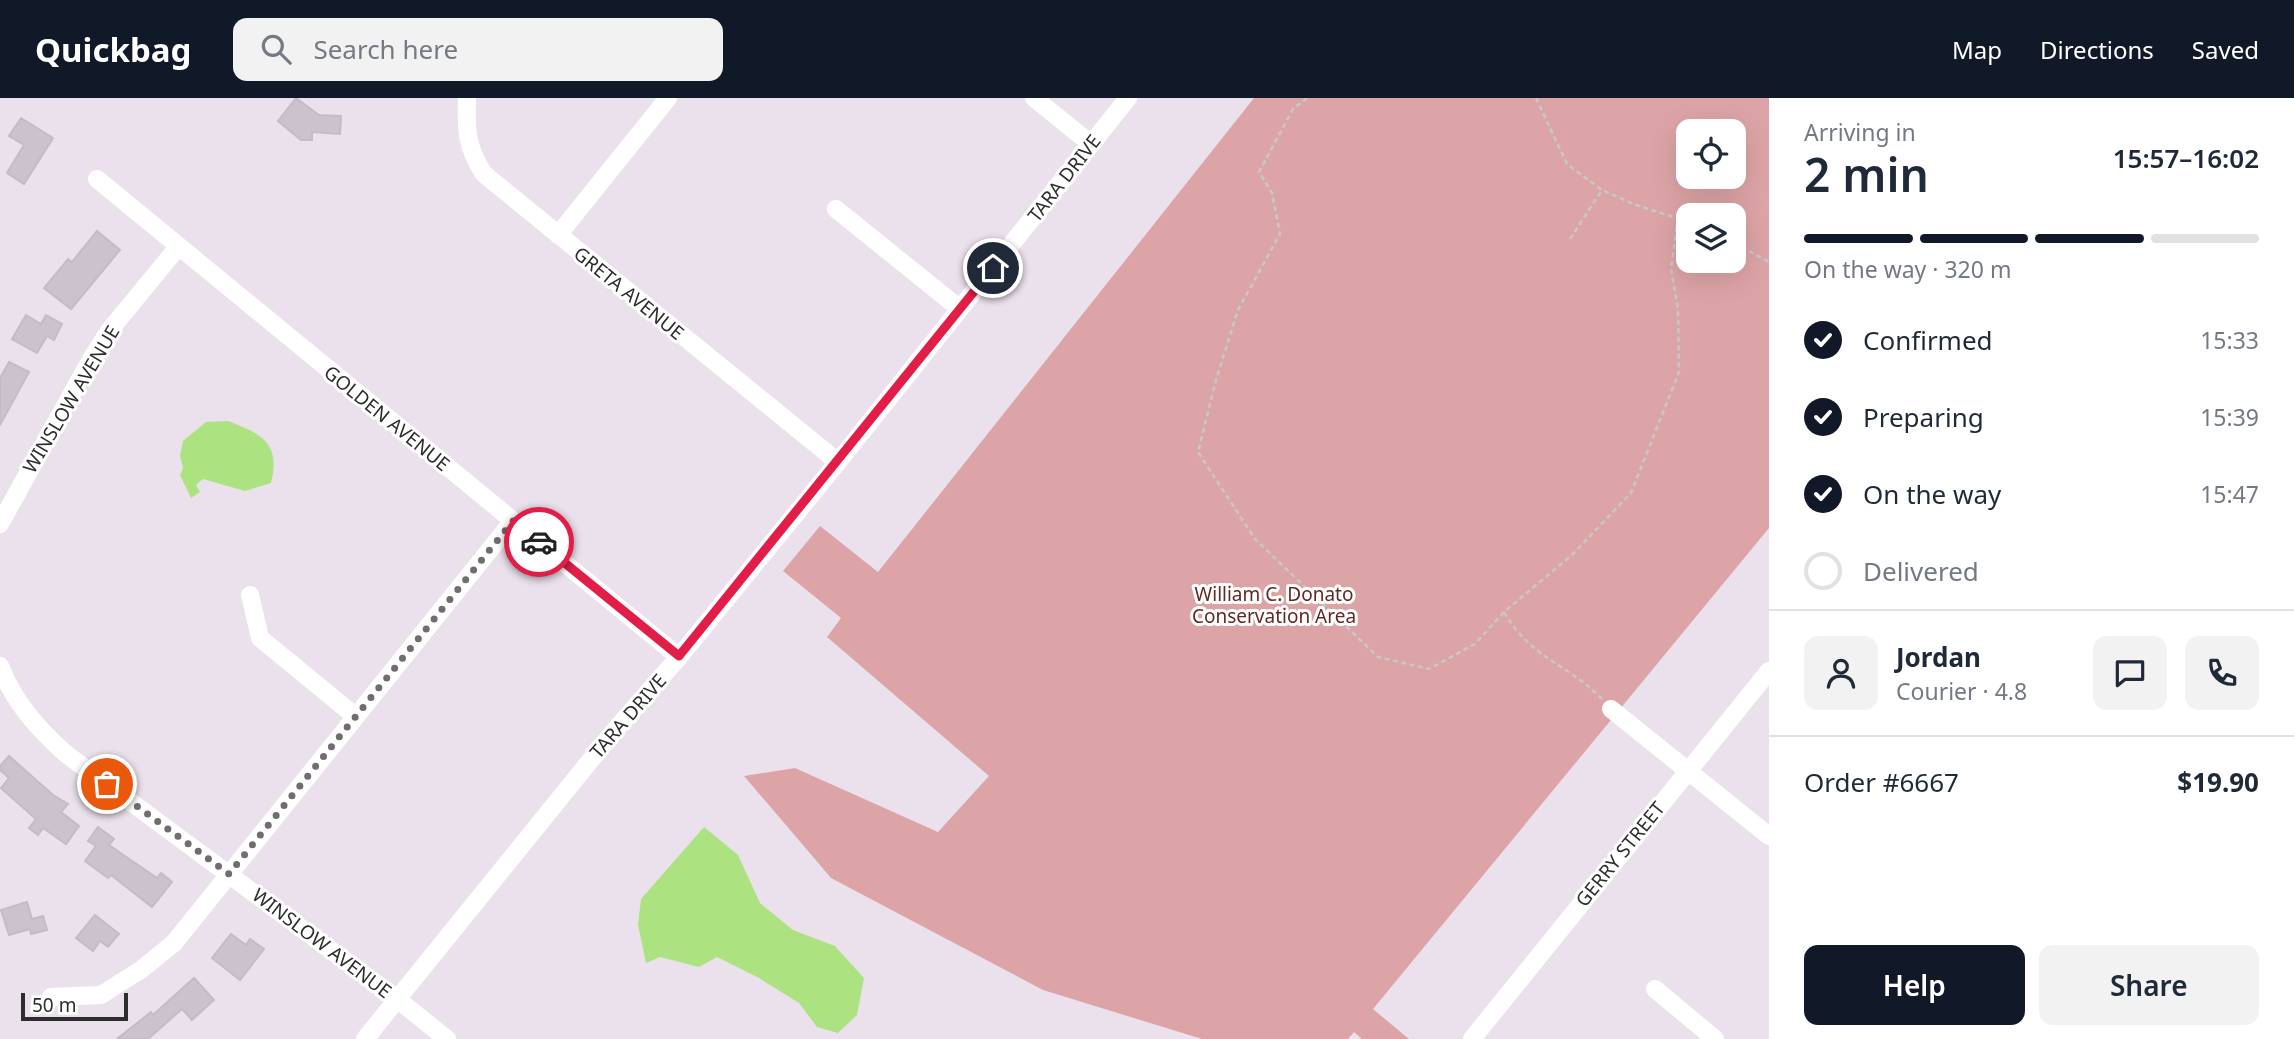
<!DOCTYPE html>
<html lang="en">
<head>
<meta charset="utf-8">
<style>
  :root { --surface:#fff; --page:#f2f2f3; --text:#1f2937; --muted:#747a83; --line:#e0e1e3; --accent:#111827 }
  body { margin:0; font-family:"Noto Sans",sans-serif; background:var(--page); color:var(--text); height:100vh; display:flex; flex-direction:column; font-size:26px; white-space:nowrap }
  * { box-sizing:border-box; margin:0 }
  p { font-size:23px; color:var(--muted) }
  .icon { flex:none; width:38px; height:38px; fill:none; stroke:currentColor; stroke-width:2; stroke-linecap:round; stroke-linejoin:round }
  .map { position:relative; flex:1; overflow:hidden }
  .panel { display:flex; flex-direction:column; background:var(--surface); width:525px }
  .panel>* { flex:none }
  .fabs { position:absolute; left:1676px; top:21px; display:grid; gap:14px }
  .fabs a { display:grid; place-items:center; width:70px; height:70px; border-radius:14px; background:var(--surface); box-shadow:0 7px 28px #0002; font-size:35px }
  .scale { position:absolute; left:21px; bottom:18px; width:107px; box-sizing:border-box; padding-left:7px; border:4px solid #2d2d2d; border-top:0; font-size:19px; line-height:24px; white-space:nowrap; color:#2d2d2d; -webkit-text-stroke:5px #fff; paint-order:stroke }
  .pin { position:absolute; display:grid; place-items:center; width:60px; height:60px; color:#fff; margin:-30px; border:4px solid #fff; border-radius:50%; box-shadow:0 2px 7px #0007 }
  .courier { position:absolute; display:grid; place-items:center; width:70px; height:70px; margin:-35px; border:5px solid #e11d48; border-radius:50%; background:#fff; color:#222; box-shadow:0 2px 9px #0007 }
  .head em { font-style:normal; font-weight:600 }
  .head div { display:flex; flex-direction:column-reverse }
  .head { display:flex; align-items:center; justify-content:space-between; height:119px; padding:0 35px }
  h1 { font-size:46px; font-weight:600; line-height:52px }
  .bar { display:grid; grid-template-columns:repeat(4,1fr); gap:10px 7px; align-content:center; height:84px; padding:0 35px }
  .bar i { height:9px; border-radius:5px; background:var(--line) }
  .bar .selected { background:var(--accent) }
  .bar p { grid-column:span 4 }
  .line { display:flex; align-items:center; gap:18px; padding:0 35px; border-top:2px solid var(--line) }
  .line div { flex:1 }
  .round { display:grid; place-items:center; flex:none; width:74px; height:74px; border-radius:14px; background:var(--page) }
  ol { padding:0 35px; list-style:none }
  li { display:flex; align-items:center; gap:21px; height:77px }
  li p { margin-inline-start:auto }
  li .icon { padding:7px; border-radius:50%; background:var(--accent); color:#fff; stroke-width:4 }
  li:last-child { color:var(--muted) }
  li i { width:38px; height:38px; border:4px solid var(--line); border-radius:50% }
  .button { display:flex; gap:14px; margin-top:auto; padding:14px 35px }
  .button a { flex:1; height:80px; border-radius:14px; background:var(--accent); color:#fff; font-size:28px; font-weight:600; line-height:80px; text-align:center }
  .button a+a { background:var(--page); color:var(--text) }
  header { display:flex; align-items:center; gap:42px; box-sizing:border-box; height:98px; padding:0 35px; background:var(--accent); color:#fff }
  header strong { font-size:33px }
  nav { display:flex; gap:38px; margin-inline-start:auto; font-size:24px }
  .search { width:490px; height:63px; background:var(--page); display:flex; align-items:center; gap:18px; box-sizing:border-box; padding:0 24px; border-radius:14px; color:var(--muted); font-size:26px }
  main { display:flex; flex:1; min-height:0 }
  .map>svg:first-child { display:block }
  .green { fill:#dda4a7; fill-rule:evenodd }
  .water { fill:#ade280 }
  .building { fill:#cbc2cd; stroke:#c7bac8; stroke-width:2 }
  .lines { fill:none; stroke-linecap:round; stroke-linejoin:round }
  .path { stroke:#c8c8c8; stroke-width:2.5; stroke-dasharray:5 3.5; stroke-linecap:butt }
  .minor { stroke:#fff; stroke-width:18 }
  .done { stroke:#706c70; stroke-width:7; stroke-dasharray:0 12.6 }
  .route { stroke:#e11d48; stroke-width:9 }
  .labels { text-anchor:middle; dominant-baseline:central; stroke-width:6; stroke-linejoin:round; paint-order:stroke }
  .street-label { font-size:19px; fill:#2d2d2d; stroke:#fff }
  .park-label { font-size:19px; fill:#632823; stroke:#fff }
</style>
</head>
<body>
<header>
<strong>Quickbag</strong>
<div class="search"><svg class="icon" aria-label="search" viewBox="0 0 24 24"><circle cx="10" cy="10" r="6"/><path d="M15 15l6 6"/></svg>Search here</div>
<nav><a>Map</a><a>Directions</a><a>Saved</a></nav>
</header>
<main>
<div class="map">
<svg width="1769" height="941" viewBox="0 0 1769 941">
  <rect width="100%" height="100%" fill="#ebe1ed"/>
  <path class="green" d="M 1254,0 L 1769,0 L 1769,430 L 1373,911 L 1409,941 L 1362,941 L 1354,934 L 1348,941 L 1202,941 L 1043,892 L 831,780 L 744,678 L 795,670 L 938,734 L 989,678 L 827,539 L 841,520 L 783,473 L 820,428 L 878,474 ZM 1689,33 L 1734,33 L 1734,79 L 1689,79 ZM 1689,117 L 1734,117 L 1734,163 L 1689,163 Z"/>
  <path class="water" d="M 228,323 C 262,336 281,345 271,385 L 245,393 L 203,381 L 196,387 L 200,394 L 191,400 L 180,377 L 183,370 L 180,358 L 183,343 L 206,324 Z
    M 704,729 L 738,757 L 760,805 L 793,832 L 835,848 L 864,880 L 857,917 L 838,935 L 817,929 L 799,905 L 759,880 L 717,859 L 699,869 L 660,859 L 646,865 L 638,827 L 641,801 Z"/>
  <path class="building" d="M 296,0 L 319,17 L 341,18 L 340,36 L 312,34 L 312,42 L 301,42 L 278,23 Z
    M 21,20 L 53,40 L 24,86 L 7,75 L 24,47 L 9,38 Z
    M 97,133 L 120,152 L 71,211 L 44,190 L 68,161 L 72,164 Z
    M 26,217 L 41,226 L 46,217 L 62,226 L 54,242 L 47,238 L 37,255 L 12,241 Z
    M 9,264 L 29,274 L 0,327 L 0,280 Z
    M 9,658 L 53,697 L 68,706 L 61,714 L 79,728 L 66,746 L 43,730 L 38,737 L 29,730 L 36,721 L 1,690 L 9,680 L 0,672 L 0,668 Z
    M 98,729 L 114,741 L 109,747 L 157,780 L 161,775 L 172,784 L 152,809 L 111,777 L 108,780 L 85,763 L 96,748 L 88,743 Z
    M 27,804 L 32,821 L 43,818 L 47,832 L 31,836 L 30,831 L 9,837 L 1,812 Z
    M 95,817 L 119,836 L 108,849 L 100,843 L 93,853 L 76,840 Z
    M 231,836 L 246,847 L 250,841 L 264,851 L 240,882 L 212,860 Z
    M 194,880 L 214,902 L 192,922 L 182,911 L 148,941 L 117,941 L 151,914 L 153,917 Z"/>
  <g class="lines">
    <path class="path" d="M 1307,0 L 1293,11 L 1259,74 L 1272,95 L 1280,136 L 1238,212 L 1216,282 L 1198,354 L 1255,441 L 1378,559 L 1429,571 L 1475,546 L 1504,514 L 1572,457 L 1631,395 L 1679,274 L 1678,211 L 1671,171 L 1678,119
      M 1536,0 L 1567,66 L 1602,92 L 1636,107 L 1689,124
      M 1570,141 L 1602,92
      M 1734,145 L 1769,164
      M 1504,514 C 1531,561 1567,565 1602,601"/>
    <path class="minor" d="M 467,0 C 466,32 466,48 484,76 L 838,364
      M 1034,0 L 1091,46
      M 97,81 L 679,559
      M 836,111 L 960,211
      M 558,137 L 668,0
      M 0,426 L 91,261 L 109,233 L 178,149
      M 250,497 L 260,540 L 355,618
      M 0,568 C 14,604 37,630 66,656 L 397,901 L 447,941
      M 1611,611 L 1769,738
      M 1655,891 L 1715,941
      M 51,899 L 101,897 L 142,871 L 174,845 L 513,423
      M 365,941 L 615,632 L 679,559 L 838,364 L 1128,0
      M 1472,941 L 1769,573"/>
  </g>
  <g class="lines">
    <path class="done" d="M 107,686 L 229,776 L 513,423 L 539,444"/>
    <path class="route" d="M 539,444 L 679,558 L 993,170"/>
  </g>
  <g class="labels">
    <g class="street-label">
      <text transform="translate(1064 80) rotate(-52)">TARA DRIVE</text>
      <text transform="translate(629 195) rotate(39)">GRETA AVENUE</text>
      <text transform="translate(71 301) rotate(-59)">WINSLOW AVENUE</text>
      <text transform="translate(387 320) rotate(39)">GOLDEN AVENUE</text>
      <text transform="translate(628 618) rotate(-49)">TARA DRIVE</text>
      <text transform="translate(1620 756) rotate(-51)">GERRY STREET</text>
      <text transform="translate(322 845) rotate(37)">WINSLOW AVENUE</text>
    </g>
    <g class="park-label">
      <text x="1274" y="496">William C. Donato<tspan x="1274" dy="22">Conservation Area</tspan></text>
    </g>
  </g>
</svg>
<div class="fabs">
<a><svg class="icon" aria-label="locate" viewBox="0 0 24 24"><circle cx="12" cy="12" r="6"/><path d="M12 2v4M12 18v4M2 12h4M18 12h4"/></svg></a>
<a><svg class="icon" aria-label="layers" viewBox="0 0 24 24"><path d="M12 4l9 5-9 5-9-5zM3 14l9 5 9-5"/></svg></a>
</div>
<div class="scale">50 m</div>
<div class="pin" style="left:107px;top:686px;background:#ea580c"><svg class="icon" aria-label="bag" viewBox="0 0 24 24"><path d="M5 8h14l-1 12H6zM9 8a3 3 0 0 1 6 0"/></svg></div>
<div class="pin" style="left:993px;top:170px;background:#1f2937"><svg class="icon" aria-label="home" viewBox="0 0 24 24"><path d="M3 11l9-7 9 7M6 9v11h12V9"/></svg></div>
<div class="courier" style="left:539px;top:444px"><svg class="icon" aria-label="car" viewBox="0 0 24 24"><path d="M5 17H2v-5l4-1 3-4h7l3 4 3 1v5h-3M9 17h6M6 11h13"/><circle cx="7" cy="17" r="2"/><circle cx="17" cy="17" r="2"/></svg></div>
</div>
<section class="panel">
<div class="head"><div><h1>2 min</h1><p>Arriving in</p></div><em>15:57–16:02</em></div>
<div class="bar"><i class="selected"></i><i class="selected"></i><i class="selected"></i><i></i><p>On the way · 320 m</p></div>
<ol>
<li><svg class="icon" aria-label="check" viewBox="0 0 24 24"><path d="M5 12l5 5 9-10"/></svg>Confirmed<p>15:33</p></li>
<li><svg class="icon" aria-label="check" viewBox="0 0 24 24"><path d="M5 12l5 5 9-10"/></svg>Preparing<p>15:39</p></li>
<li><svg class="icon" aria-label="check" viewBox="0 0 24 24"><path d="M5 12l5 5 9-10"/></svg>On the way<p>15:47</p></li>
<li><i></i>Delivered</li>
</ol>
<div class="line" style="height:126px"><a class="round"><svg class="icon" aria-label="person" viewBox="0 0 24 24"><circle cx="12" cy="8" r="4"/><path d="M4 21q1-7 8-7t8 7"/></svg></a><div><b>Jordan</b><p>Courier · 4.8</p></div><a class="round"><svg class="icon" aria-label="chat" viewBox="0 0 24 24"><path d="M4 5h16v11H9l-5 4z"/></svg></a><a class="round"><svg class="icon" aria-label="phone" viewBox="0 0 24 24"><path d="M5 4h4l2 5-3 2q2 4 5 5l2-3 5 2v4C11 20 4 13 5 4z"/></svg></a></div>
<div class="line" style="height:91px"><div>Order #6667</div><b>$19.90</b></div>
<div class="button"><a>Help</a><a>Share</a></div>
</section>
</main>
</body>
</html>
